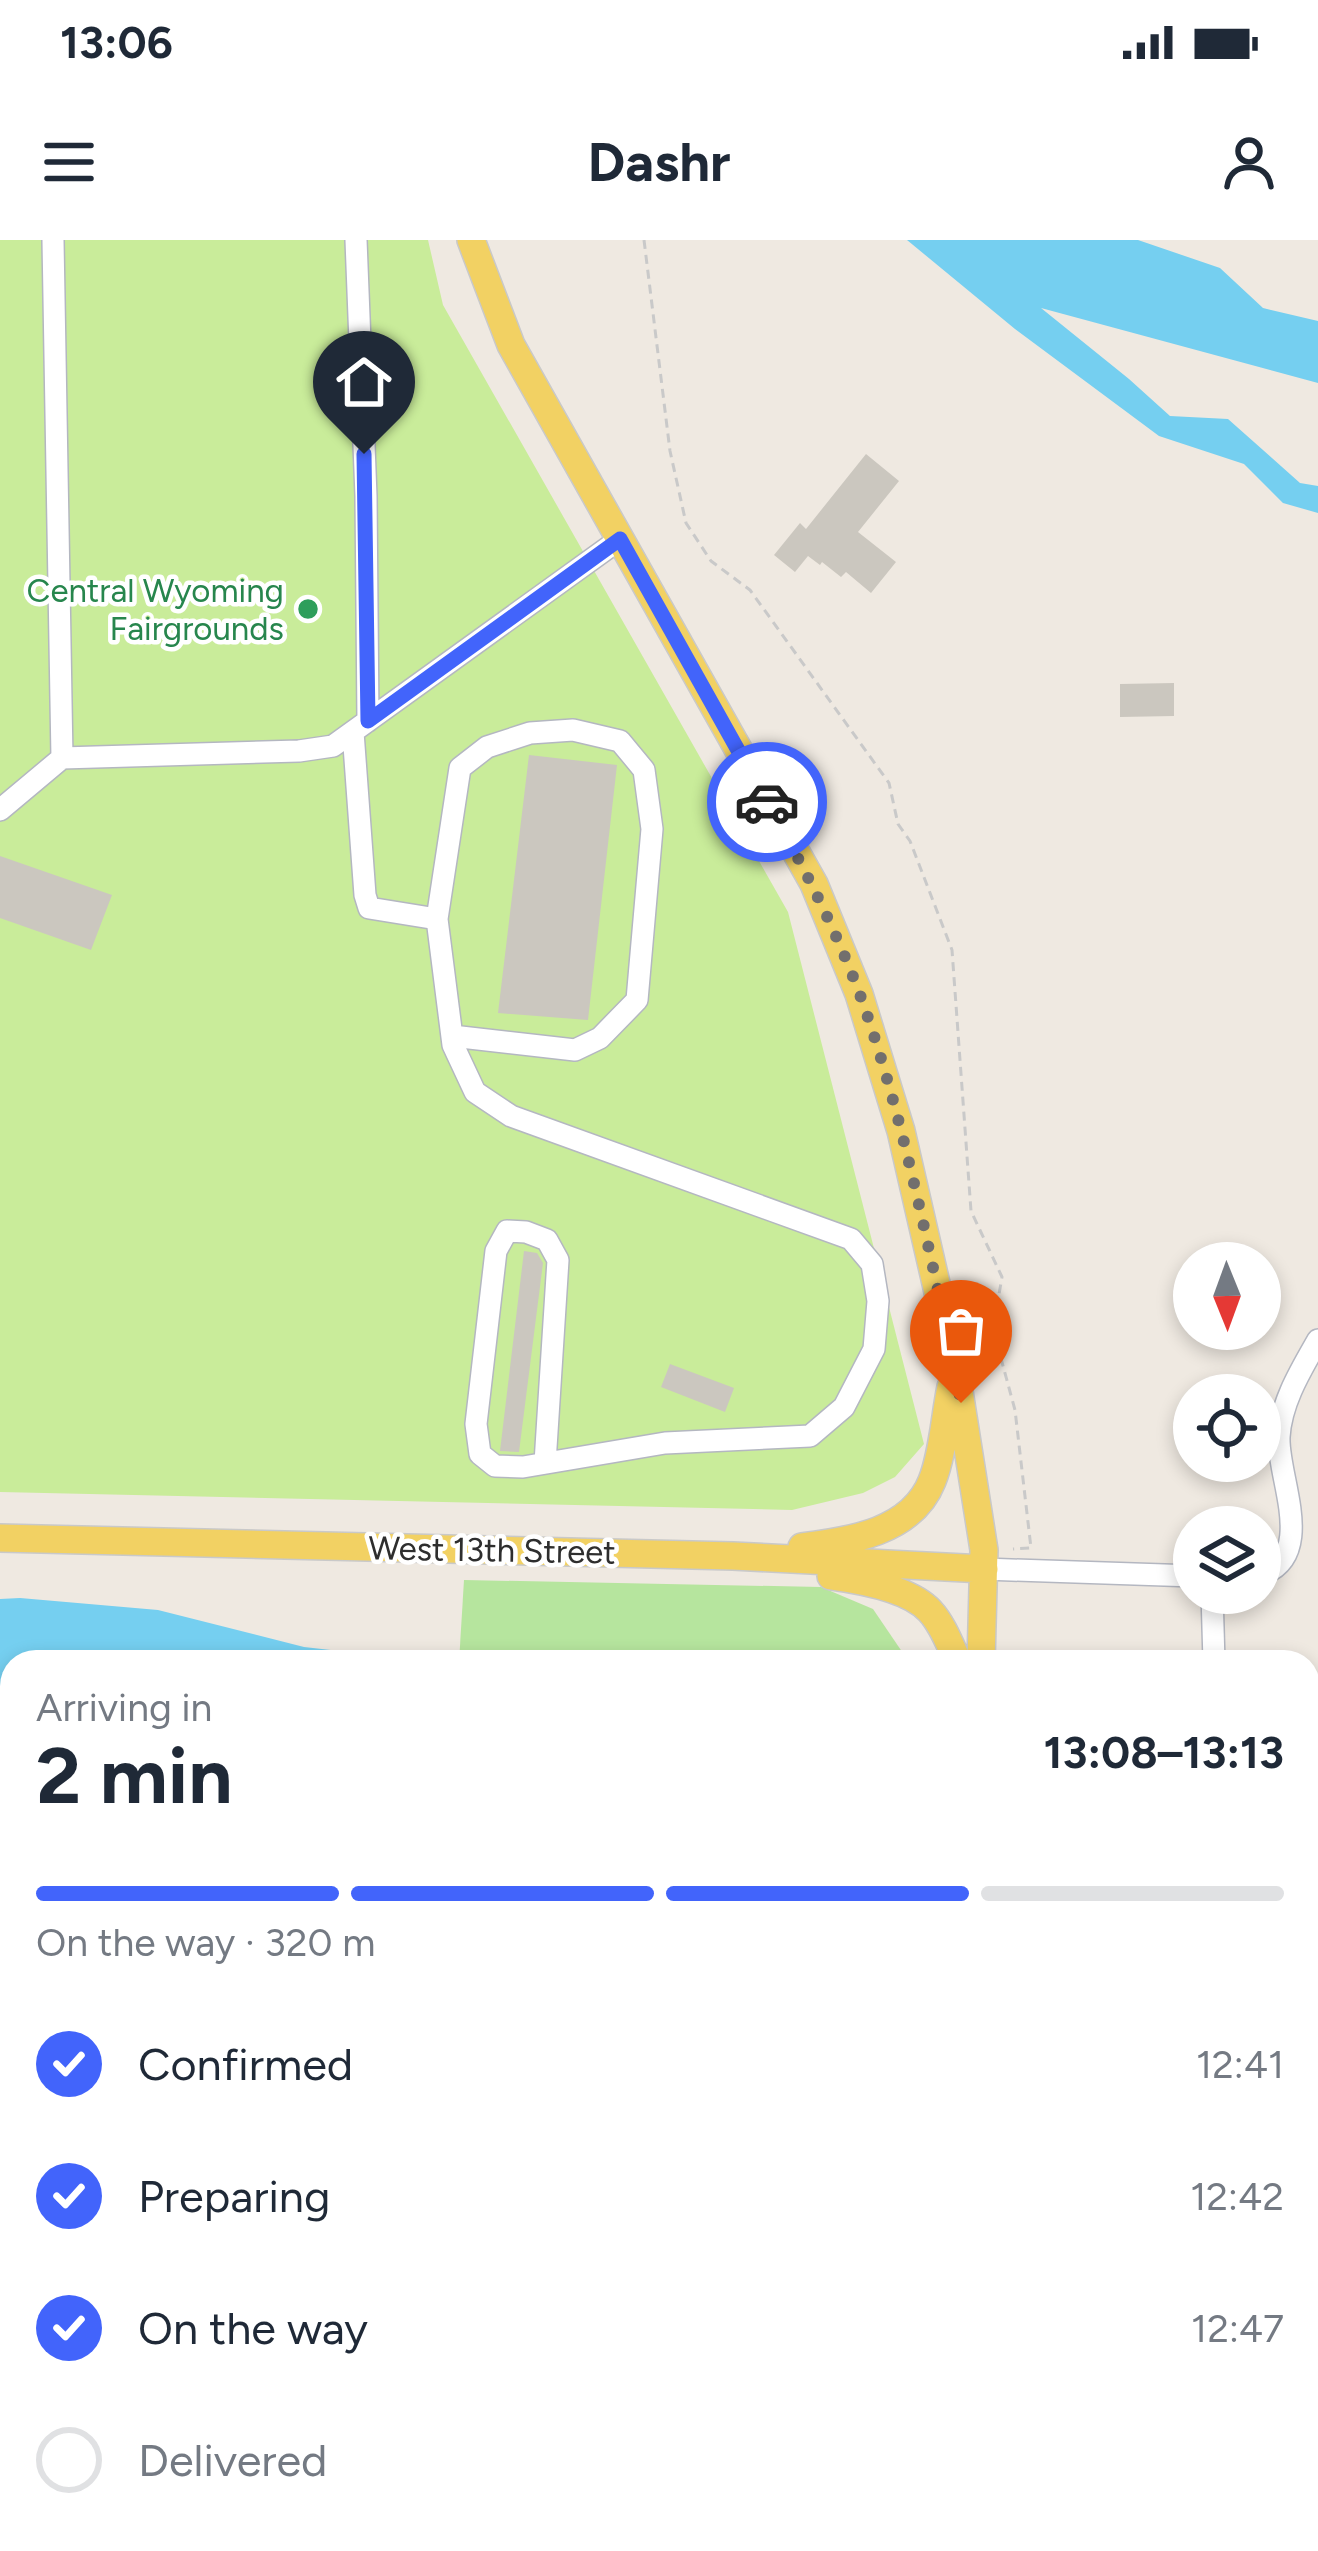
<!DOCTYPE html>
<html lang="en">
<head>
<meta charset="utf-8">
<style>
  :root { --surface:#fff; --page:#f2f2f3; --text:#1f2937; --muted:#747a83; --line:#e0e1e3; --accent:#4264fb }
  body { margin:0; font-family:Figtree,sans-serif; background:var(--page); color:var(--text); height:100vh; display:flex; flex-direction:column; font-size:45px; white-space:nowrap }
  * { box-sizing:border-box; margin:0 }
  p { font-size:39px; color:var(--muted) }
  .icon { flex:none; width:66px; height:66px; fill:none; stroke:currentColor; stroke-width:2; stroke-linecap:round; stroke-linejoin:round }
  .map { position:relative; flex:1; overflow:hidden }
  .details { position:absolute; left:0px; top:1410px; width:1320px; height:903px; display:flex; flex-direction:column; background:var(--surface); border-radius:36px 36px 0 0; box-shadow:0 6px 18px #0003 }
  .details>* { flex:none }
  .needle { width:78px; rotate:179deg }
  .controls { position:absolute; left:1173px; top:1002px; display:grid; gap:24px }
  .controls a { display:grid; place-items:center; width:108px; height:108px; border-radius:50%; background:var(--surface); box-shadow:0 6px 18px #0003; font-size:60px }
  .pin { position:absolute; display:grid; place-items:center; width:102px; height:102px; color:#fff; margin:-123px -51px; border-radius:50% 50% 50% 0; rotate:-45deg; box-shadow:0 0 12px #0007 }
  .pin .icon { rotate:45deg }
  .courier { position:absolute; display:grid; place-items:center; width:120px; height:120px; margin:-60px; border:9px solid #4264fb; border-radius:50%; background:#fff; color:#222; box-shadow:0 3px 15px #0007 }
  .headline em { font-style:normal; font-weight:700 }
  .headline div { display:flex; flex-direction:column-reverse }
  .headline { display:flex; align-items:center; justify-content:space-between; height:204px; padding:0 36px }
  h1 { font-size:78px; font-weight:700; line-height:90px }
  .bar { display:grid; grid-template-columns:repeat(4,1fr); gap:18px 12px; align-content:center; height:144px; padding:0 36px }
  .bar i { height:15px; border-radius:9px; background:var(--line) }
  .bar .active { background:var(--accent) }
  .bar p { grid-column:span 4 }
  ol { padding:0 36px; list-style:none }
  li { display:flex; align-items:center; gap:36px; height:132px }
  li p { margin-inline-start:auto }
  li .icon { padding:12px; border-radius:50%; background:var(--accent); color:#fff; stroke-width:4 }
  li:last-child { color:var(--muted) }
  li i { width:66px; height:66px; border:6px solid var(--line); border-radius:50% }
  .status { display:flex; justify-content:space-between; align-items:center; height:84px; padding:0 60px; background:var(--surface); direction:ltr }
  .status svg { height:33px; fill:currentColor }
  header { display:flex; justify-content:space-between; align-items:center; height:156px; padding:0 36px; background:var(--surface); font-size:54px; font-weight:700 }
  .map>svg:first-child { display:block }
  .green { fill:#b6e59e }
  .pitch { fill:#c9ec9a }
  .water { fill:#75cff0 }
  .building { fill:#cbc7bf }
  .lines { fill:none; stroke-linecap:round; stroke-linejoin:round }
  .minor-casing { stroke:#b4b7c1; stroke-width:24 }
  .major-casing { stroke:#c9c9c9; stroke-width:30 }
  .path { stroke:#c9c9c9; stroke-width:3; stroke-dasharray:9 6; stroke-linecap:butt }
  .minor { stroke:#fff; stroke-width:21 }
  .major { stroke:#f2d163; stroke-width:27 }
  .done { stroke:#726f6d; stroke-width:12; stroke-dasharray:0 21.6 }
  .route { stroke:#4264fb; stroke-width:15 }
  .leisure-dot { fill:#2e9e5b; stroke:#fff; stroke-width:4.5 }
  .labels { text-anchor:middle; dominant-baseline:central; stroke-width:9; stroke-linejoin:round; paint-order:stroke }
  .leisure-label { font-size:33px; fill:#27864d; stroke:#fff; text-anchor:end }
  .street-label { font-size:33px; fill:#2e2e2e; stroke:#fff }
</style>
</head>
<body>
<div class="status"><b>13:06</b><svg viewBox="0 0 49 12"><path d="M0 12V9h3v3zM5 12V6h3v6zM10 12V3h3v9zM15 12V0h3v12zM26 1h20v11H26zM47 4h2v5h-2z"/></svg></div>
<header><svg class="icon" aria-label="menu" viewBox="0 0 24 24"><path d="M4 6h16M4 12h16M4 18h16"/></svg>Dashr<svg class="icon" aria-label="person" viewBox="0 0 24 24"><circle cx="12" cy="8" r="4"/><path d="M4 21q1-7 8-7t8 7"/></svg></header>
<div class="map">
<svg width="1318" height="2311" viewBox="0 0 1318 2311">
  <rect width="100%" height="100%" fill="#efe9e1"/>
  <path class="green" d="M 464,1340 L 821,1347 L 873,1369 L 909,1422 L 459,1422 Z"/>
  <path class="pitch" d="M 0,0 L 428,0 L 443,65 L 788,672 L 924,1204 L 895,1237 L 863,1253 L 792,1270 L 0,1252 Z"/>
  <path class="water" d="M 907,0 L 1138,0 L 1220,28 L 1263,68 L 1318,81 L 1318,143 L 1041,68 L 1129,139 L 1170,176 L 1228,179 L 1300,243 L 1318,246 L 1318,273 L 1283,263 L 1244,224 L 1159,196 L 1015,89 Z
    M 20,1358 L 158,1370 L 304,1407 L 438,1422 L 12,1422 L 12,1518 L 0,1520 L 0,1359 Z
    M 1308,1999 L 1318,2004 L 1318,2164 L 1308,2158 Z"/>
  <path class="building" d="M 866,214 L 899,241 L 858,292 L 896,322 L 871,353 L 846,332 L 841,337 L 822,322 L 820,325 L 808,316 L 795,332 L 774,315 L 800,283 L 806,289 Z
    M 1174,443 L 1174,476 L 1120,477 L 1120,444 Z
    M 529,515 L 617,525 L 588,780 L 498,773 Z
    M 0,616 L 112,655 L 91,710 L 0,678 Z
    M 524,1011 L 537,1013 L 543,1023 L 519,1212 L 500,1211 Z
    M 670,1124 L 734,1148 L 725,1172 L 661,1147 Z"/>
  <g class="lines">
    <g class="minor-casing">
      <path id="minor" d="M 53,0 L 62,518
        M 356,0 L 366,256 L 368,481
        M 353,492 L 365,655 L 369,668 L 437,679 L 453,805 L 475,852 L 511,876 L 851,999 L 872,1024 L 878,1061 L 874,1109 L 844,1167 L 810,1196 L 665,1203 L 523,1227 L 495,1226 L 480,1214 L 476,1184 L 496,1011 L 507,991 L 526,992 L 547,1000 L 558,1020 L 545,1223
        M 0,570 L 62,518 L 299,511 L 333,506 L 620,299
        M 437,679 L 460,528 L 487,507 L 530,493 L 573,490 L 620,501 L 644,530 L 652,589 L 637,760 L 600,798 L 575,810 L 452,796
        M 984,1329 L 1194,1336
        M 1260,1335 C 1318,1316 1277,1237 1279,1197 C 1281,1162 1301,1130 1318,1100
        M 1212,1353 L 1214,1422
        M 1308,1615 L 1318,1609
        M 709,2301 L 720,2311
        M 637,2311 L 652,2301
        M 930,2311 L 939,2301"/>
    </g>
    <g class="major-casing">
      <path id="major" d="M 471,0 L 511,105 L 814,644 L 859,754 L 901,891 L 955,1126 L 984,1310 L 981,1422
        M 0,1298 L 733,1316 L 984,1329
        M 802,1307 C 850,1301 912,1292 932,1241 C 943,1214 945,1175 951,1147
        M 831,1336 C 860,1340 910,1349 930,1371 C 943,1385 950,1405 958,1422
        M 1082,2301 L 1094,2311"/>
    </g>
    <path class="path" d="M 644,0 L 670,211 L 686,283 L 711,321 L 750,350 L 889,543 L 898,584 L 910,601 L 952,710 L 971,971 L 1002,1037 L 993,1089 L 1015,1170 L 1031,1308 L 1013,1309
      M 0,1609 L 12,1604"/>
    <use href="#minor" class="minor"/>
    <use href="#major" class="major"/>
  </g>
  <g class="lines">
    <path class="done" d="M 767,562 C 802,623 834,686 859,752 C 903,873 926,1001 955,1126 L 961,1163"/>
    <path class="route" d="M 364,214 L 368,481 L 620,299 L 767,562"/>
  </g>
  <circle class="leisure-dot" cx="308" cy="369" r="12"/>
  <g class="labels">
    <g class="leisure-label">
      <text x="284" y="350">Central Wyoming<tspan x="284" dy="38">Fairgrounds</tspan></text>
    </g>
    <g class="street-label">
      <text transform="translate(492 1310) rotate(1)">West 13th Street</text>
    </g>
  </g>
</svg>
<div class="controls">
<a><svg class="needle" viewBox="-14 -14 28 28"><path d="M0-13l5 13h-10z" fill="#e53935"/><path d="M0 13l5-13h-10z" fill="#747a83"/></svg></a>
<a><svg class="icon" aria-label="locate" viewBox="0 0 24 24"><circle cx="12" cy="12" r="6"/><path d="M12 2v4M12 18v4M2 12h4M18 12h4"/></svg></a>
<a><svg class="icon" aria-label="layers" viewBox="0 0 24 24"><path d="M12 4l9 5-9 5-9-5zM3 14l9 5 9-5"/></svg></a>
</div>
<div class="pin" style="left:961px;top:1163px;background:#ea580c"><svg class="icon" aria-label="bag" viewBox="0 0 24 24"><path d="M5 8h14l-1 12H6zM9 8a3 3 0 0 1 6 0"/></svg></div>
<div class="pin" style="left:364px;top:214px;background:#1f2937"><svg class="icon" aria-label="home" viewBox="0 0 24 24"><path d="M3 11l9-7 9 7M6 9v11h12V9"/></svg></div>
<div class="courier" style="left:767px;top:562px"><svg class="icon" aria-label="car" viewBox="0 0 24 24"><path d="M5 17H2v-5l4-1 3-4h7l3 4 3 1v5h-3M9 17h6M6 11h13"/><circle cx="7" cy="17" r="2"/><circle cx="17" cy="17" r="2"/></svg></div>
<section class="details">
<div class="headline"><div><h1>2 min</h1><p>Arriving in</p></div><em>13:08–13:13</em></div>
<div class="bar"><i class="active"></i><i class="active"></i><i class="active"></i><i></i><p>On the way · 320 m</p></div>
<ol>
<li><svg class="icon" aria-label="check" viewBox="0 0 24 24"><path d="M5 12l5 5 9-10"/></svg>Confirmed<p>12:41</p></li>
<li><svg class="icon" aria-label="check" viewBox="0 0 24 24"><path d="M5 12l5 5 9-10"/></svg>Preparing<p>12:42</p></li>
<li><svg class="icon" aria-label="check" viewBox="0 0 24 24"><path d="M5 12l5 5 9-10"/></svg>On the way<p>12:47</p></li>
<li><i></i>Delivered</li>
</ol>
</section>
</div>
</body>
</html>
